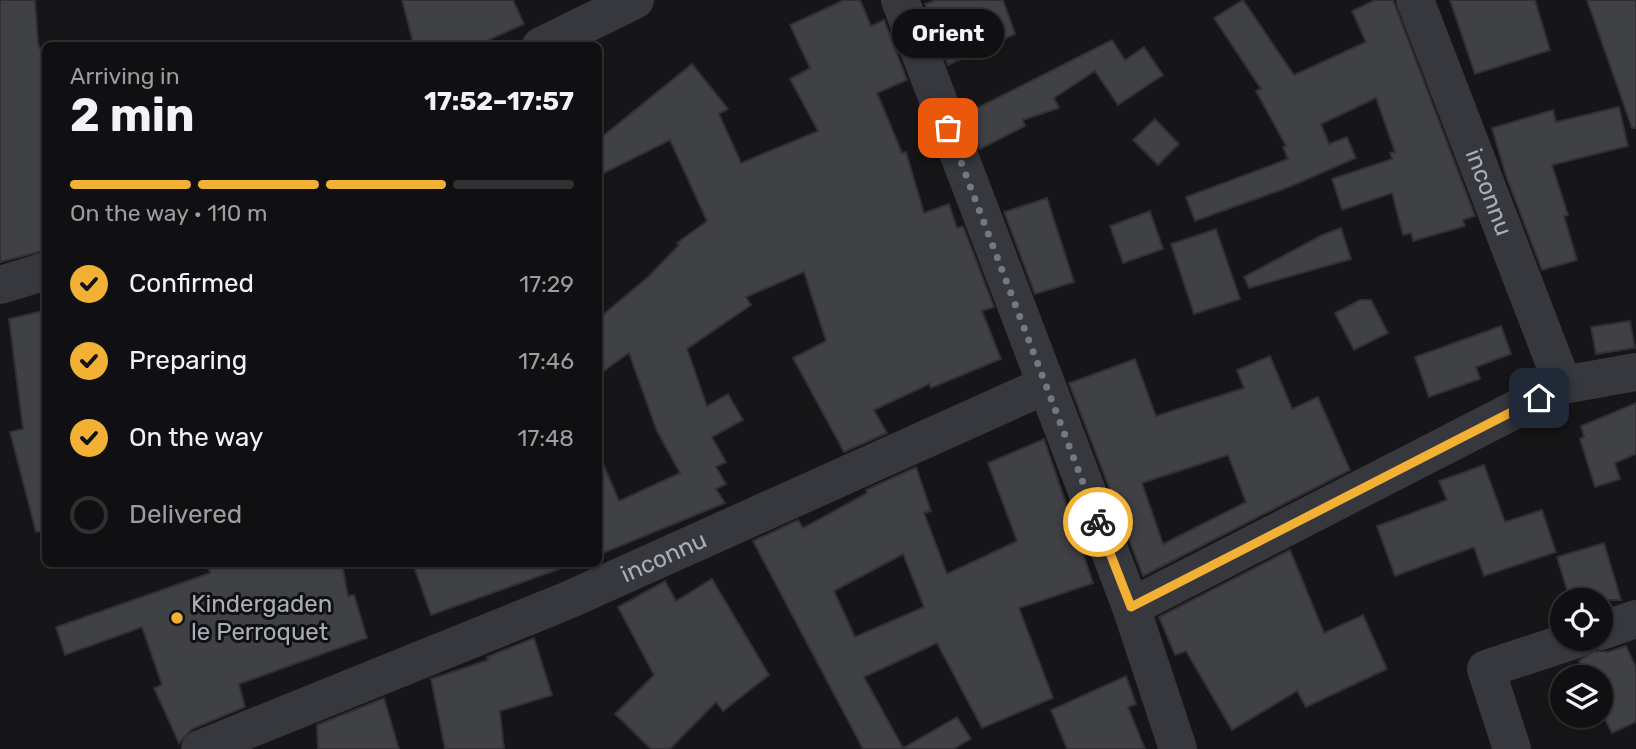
<!DOCTYPE html>
<html lang="en">
<head>
<meta charset="utf-8">
<style>
  :root { --surface:#101012; --page:#1e1e20; --text:#f1f3f6; --muted:#9c9d9f; --line:#303032; --accent:#f2b134 }
  body { margin:0; font-family:Rubik,sans-serif; background:var(--page); color:var(--text); height:100vh; display:flex; flex-direction:column; font-size:26px; white-space:nowrap }
  * { box-sizing:border-box; margin:0 }
  p { font-size:23px; color:var(--muted) }
  .icon { flex:none; width:38px; height:38px; fill:none; stroke:currentColor; stroke-width:2; stroke-linecap:round; stroke-linejoin:round }
  .map { position:relative; flex:1; overflow:hidden }
  .panel { position:absolute; left:42px; top:42px; width:560px; height:525px; display:flex; flex-direction:column; background:var(--surface); border-radius:10px; box-shadow:0 2px 5px #0004,0 0 0 2px var(--line) }
  .panel>* { flex:none }
  .controls { position:absolute; left:1550px; top:588px; display:grid; gap:14px }
  .controls a { display:grid; place-items:center; width:63px; height:63px; border-radius:50%; background:var(--surface); box-shadow:0 2px 5px #0004,0 0 0 2px var(--line); font-size:35px }
  .pin { position:absolute; display:grid; place-items:center; width:60px; height:60px; color:#fff; margin:-30px; border-radius:14px; box-shadow:0 4px 10px #0006 }
  .courier { position:absolute; display:grid; place-items:center; width:70px; height:70px; margin:-35px; border:5px solid #f2b134; border-radius:50%; background:#fff; color:#222; box-shadow:0 2px 9px #0007 }
  .bubble { position:absolute; height:49px; border-radius:24px; background:var(--surface); box-shadow:0 2px 5px #0004,0 0 0 2px var(--line); font-size:23px; font-weight:700; line-height:49px; text-align:center }
  .head em { font-style:normal; font-weight:700 }
  .head div { display:flex; flex-direction:column-reverse }
  .head { display:flex; align-items:center; justify-content:space-between; height:119px; padding:0 28px }
  h1 { font-size:46px; font-weight:700; line-height:52px }
  .bar { display:grid; grid-template-columns:repeat(4,1fr); gap:10px 7px; align-content:center; height:84px; padding:0 28px }
  .bar i { height:9px; border-radius:5px; background:var(--line) }
  .bar .on { background:var(--accent) }
  .bar p { grid-column:span 4 }
  ol { padding:0 28px; list-style:none }
  li { display:flex; align-items:center; gap:21px; height:77px }
  li p { margin-inline-start:auto }
  li .icon { padding:7px; border-radius:50%; background:var(--accent); color:#111; stroke-width:4 }
  li:last-child { color:var(--muted) }
  li i { width:38px; height:38px; border:4px solid var(--line); border-radius:50% }
  .map>svg:first-child { display:block }
  .building { fill:#404145; stroke:#303034; stroke-width:2; fill-rule:evenodd }
  .lines { fill:none; stroke-linecap:round; stroke-linejoin:round }
  .minor { stroke:#37383d; stroke-width:38 }
  .done { stroke:#757880; stroke-width:7; stroke-dasharray:0 12.6 }
  .route { stroke:#f2b134; stroke-width:9 }
  .poi-dot { fill:#f2b134; stroke:#111113; stroke-width:2.5 }
  .labels { text-anchor:middle; dominant-baseline:central; stroke-width:6; stroke-linejoin:round; paint-order:stroke }
  .street-label { font-size:24px; fill:#a8adb8; stroke:#111113 }
  .poi-label { font-size:24px; fill:#a8adb8; stroke:#111113; text-anchor:start }
</style>
</head>
<body>
<div class="map">
<svg width="1636" height="749" viewBox="0 0 1636 749">
  <rect width="100%" height="100%" fill="#161618"/>
  <path class="building" d="M 0,0 L 35,0 L 38,43 L 46,64 L 46,250 L 0,262 Z
    M 402,0 L 513,0 L 524,24 L 475,46 L 414,46 Z
    M 844,0 L 860,0 L 871,26 L 884,20 L 907,80 L 877,93 L 902,153 L 906,152 L 924,213 L 949,204 L 957,228 L 963,226 L 994,307 L 982,311 L 1001,359 L 931,388 L 929,384 L 874,410 L 887,433 L 844,452 L 793,358 L 826,341 L 804,272 L 746,297 L 751,305 L 687,349 L 707,406 L 728,394 L 743,420 L 712,437 L 726,462 L 716,467 L 726,484 L 716,489 L 725,503 L 598,555 L 598,452 L 619,501 L 680,473 L 657,431 L 629,353 L 598,375 L 598,319 L 648,277 L 679,245 L 677,243 L 707,221 L 670,140 L 598,176 L 598,140 L 692,64 L 728,109 L 719,114 L 741,163 L 818,131 L 790,79 L 810,68 L 790,25 Z
    M 936,0 L 1003,0 L 1015,34 L 948,65 L 925,4 Z
    M 1243,0 L 1294,75 L 1366,42 L 1352,11 L 1375,0 L 1393,0 L 1475,216 L 1463,220 L 1465,226 L 1413,241 L 1411,233 L 1403,235 L 1392,193 L 1342,210 L 1332,179 L 1392,159 L 1390,153 L 1395,152 L 1376,98 L 1321,124 L 1329,144 L 1347,137 L 1356,158 L 1289,187 L 1195,221 L 1186,197 L 1288,159 L 1283,147 L 1286,146 L 1256,91 L 1261,89 L 1214,18 Z
    M 1450,0 L 1535,0 L 1550,50 L 1475,74 Z
    M 1587,0 L 1636,0 L 1636,128 L 1632,128 Z
    M 1112,40 L 1125,60 L 1144,47 L 1163,75 L 1118,105 L 1095,71 L 1054,98 L 1059,108 L 1023,120 L 1025,126 L 980,149 L 967,113 Z
    M 1619,107 L 1628,146 L 1552,165 L 1568,215 L 1564,216 L 1577,260 L 1542,270 L 1506,176 L 1492,128 L 1553,110 L 1556,122 Z
    M 1155,119 L 1179,144 L 1158,165 L 1133,140 Z
    M 1047,198 L 1074,282 L 1035,294 L 1004,212 Z
    M 1150,211 L 1163,249 L 1123,263 L 1110,226 Z
    M 1341,228 L 1351,259 L 1249,288 L 1244,277 L 1322,235 Z
    M 1216,229 L 1240,299 L 1194,314 L 1171,244 Z
    M 1360,300 L 1371,300 L 1388,333 L 1354,350 L 1335,313 Z
    M 46,310 L 46,531 L 36,532 L 10,432 L 23,429 L 9,319 Z
    M 1630,321 L 1635,348 L 1596,354 L 1591,327 Z
    M 1501,326 L 1511,354 L 1476,367 L 1480,379 L 1429,397 L 1415,357 Z
    M 1270,356 L 1292,409 L 1318,397 L 1350,470 L 1143,576 L 1069,383 L 1135,359 L 1156,416 L 1244,388 L 1237,370 ZM 1228,455 L 1246,502 L 1163,544 L 1142,483 Z
    M 1636,403 L 1636,454 L 1615,463 L 1620,479 L 1595,487 L 1580,439 L 1584,437 L 1581,426 Z
    M 1044,439 L 1093,583 L 1019,608 L 1053,698 L 982,728 L 937,643 L 864,677 L 903,748 L 957,717 L 971,739 L 953,749 L 863,749 L 753,541 L 798,520 L 803,528 L 867,493 L 866,490 L 916,467 L 931,511 L 924,513 L 947,574 L 1017,541 L 988,463 ZM 903,554 L 924,607 L 855,637 L 834,591 Z
    M 1484,465 L 1505,522 L 1542,510 L 1556,552 L 1484,576 L 1474,547 L 1395,576 L 1377,526 L 1447,500 L 1439,481 Z
    M 1604,543 L 1621,600 L 1605,600 L 1608,606 L 1601,608 L 1601,600 L 1570,600 L 1557,557 Z
    M 1290,550 L 1324,633 L 1363,615 L 1387,669 L 1306,707 L 1297,691 L 1232,730 L 1186,651 L 1175,655 L 1159,617 Z
    M 208,564 L 342,564 L 348,596 L 354,595 L 367,638 L 239,684 L 245,707 L 192,729 L 179,743 L 154,688 L 162,685 L 142,627 L 65,655 L 56,627 L 210,573 Z
    M 413,564 L 564,564 L 565,567 L 431,615 Z
    M 712,579 L 769,675 L 723,711 L 716,702 L 670,749 L 651,749 L 615,714 L 654,675 L 618,607 L 665,581 L 676,601 Z
    M 534,638 L 552,695 L 500,711 L 504,749 L 445,749 L 431,679 L 488,660 L 487,657 Z
    M 1626,646 L 1636,667 L 1636,722 L 1612,733 L 1601,711 L 1601,677 L 1586,677 L 1579,661 L 1594,651 L 1608,652 Z
    M 1126,676 L 1136,704 L 1128,707 L 1145,749 L 1067,749 L 1051,710 Z
    M 384,698 L 399,749 L 318,749 L 317,725 Z"/>
  <g class="lines">
    <g class="minor">
      <path d="M 900,0 L 1131,607 L 1178,749"/>
      <path id="s1" d="M 1415,0 L 1563,385"/>
      <path d="M 541,46 L 635,0"/>
      <path d="M 0,285 L 46,271"/>
      <path d="M 1131,607 L 1563,385 L 1636,372"/>
      <path d="M 1601,631 L 1636,619"/>
      <path id="s2" d="M 200,749 L 566,601 L 1046,385"/>
      <path d="M 1512,749 L 1486,669 L 1577,639"/>
    </g>
  </g>
  <g class="lines">
    <path class="done" d="M 948,128 L 1098,522"/>
    <path class="route" d="M 1098,522 L 1131,607 L 1539,398"/>
  </g>
  <circle class="poi-dot" cx="177" cy="618" r="7"/>
  <g class="labels">
    <g class="street-label">
      <text stroke="none"><textPath href="#s1" startOffset="206">inconnu</textPath></text>
      <text stroke="none"><textPath href="#s2" startOffset="502">inconnu</textPath></text>
    </g>
    <g class="poi-label">
      <text x="191" y="604">Kindergaden<tspan x="191" dy="28">le Perroquet</tspan></text>
    </g>
  </g>
</svg>
<div class="controls">
<a><svg class="icon" aria-label="locate" viewBox="0 0 24 24"><circle cx="12" cy="12" r="6"/><path d="M12 2v4M12 18v4M2 12h4M18 12h4"/></svg></a>
<a><svg class="icon" aria-label="layers" viewBox="0 0 24 24"><path d="M12 4l9 5-9 5-9-5zM3 14l9 5 9-5"/></svg></a>
</div>
<div class="pin" style="left:948px;top:128px;background:#ea580c"><svg class="icon" aria-label="bag" viewBox="0 0 24 24"><path d="M5 8h14l-1 12H6zM9 8a3 3 0 0 1 6 0"/></svg></div>
<div class="pin" style="left:1539px;top:398px;background:#1f2937"><svg class="icon" aria-label="home" viewBox="0 0 24 24"><path d="M3 11l9-7 9 7M6 9v11h12V9"/></svg></div>
<div class="courier" style="left:1098px;top:522px"><svg class="icon" aria-label="bike" viewBox="0 0 24 24"><circle cx="6" cy="16" r="4"/><circle cx="18" cy="16" r="4"/><path d="M6 16l4-8h5l3 8M10 8l3 8H6M13 5h3"/></svg></div>
<div class="bubble" style="left:892px;top:9px;width:112px">Orient</div>
<section class="panel">
<div class="head"><div><h1>2 min</h1><p>Arriving in</p></div><em>17:52–17:57</em></div>
<div class="bar"><i class="on"></i><i class="on"></i><i class="on"></i><i></i><p>On the way · 110 m</p></div>
<ol>
<li><svg class="icon" aria-label="check" viewBox="0 0 24 24"><path d="M5 12l5 5 9-10"/></svg>Confirmed<p>17:29</p></li>
<li><svg class="icon" aria-label="check" viewBox="0 0 24 24"><path d="M5 12l5 5 9-10"/></svg>Preparing<p>17:46</p></li>
<li><svg class="icon" aria-label="check" viewBox="0 0 24 24"><path d="M5 12l5 5 9-10"/></svg>On the way<p>17:48</p></li>
<li><i></i>Delivered</li>
</ol>
</section>
</div>
</body>
</html>
